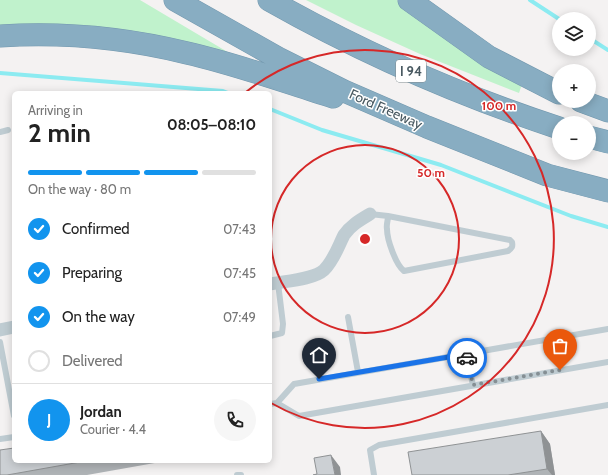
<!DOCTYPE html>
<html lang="en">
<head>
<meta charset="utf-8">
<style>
  :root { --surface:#fff; --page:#f6f6f6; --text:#222; --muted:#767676; --line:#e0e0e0; --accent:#1294ee }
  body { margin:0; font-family:Cabin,sans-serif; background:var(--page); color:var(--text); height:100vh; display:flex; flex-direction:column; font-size:15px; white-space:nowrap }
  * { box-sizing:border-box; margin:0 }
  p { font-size:13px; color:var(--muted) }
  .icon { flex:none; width:22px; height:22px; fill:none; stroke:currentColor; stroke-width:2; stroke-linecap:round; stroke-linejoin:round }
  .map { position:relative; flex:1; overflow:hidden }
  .panel { position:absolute; left:12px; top:91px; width:260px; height:372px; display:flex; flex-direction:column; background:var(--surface); border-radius:6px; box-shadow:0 2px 10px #0003 }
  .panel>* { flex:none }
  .tools { position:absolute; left:552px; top:12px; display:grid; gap:8px }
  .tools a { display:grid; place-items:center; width:44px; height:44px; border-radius:50%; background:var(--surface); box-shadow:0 2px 10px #0003; font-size:20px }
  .pin { position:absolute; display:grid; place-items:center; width:34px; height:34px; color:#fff; margin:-41px -17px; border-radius:50% 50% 50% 0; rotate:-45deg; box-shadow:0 0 4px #0007 }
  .pin .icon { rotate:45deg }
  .courier { position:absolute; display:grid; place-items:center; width:40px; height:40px; margin:-20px; border:3px solid #1a73e8; border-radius:50%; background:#fff; color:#222; box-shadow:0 1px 5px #0007 }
  .head em { font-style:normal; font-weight:700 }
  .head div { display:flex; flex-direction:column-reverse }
  .head { display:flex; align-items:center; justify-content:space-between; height:68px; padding:0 16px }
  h1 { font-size:26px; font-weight:700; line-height:30px }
  .bar { display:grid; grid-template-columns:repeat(4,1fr); gap:6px 4px; align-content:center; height:48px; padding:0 16px }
  .bar i { height:5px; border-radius:3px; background:var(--line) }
  .bar .current { background:var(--accent) }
  .bar p { grid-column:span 4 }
  .line { display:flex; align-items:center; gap:10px; padding:0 16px; border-top:1px solid var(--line) }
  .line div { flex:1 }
  .round { display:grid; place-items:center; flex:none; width:42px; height:42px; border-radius:21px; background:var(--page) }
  ol { padding:0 16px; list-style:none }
  li { display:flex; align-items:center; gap:12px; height:44px }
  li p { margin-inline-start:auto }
  li .icon { padding:4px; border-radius:50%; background:var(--accent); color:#fff; stroke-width:4 }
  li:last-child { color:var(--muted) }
  li i { width:22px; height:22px; border:2px solid var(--line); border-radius:50% }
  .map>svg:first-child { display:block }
  .green { fill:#c0f2cc }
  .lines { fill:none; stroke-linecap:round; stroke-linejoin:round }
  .stream { stroke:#8cebf1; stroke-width:4 }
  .motorway-casing { stroke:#7398ae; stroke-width:23 }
  .service { stroke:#bfccd2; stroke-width:6 }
  .minor { stroke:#bfccd2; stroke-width:13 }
  .motorway { stroke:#88adc2; stroke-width:22 }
  .wall { fill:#afb3b6 }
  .shaded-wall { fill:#8f9294 }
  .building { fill:#ccd0d4; stroke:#8f9294 }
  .done { stroke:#858f94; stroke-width:4; stroke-dasharray:0 7.2 }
  .route { stroke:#1a73e8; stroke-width:5 }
  .ring { fill:none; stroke:#d62828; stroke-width:2 }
  .labels { text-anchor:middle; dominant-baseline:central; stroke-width:3; stroke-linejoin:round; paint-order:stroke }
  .shield { fill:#fff; stroke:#808b90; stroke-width:1 }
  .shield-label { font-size:13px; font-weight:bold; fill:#495961 }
  .street-label { font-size:14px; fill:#495961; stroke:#fff }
  .centre { fill:#d62828; stroke:#fff; stroke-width:2 }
  .ring-label { font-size:12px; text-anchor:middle; font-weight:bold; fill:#d62828; stroke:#fff; stroke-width:3; stroke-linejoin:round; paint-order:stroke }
</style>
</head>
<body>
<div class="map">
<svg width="608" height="475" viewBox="0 0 608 475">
  <rect width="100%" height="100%" fill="#f4f2f2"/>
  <path class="green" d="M 0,0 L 140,0 L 231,54 L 0,28 Z
    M 306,0 L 397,0 L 421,19 L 522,84 L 519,93 L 420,54 L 356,25 Z"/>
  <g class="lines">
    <path class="stream" d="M 530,0 L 559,19
      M 589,38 L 608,50
      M 0,73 L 223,91 L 228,93
      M 270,109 L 322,130 L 441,165 L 571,216 L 608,227"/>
    <g class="motorway-casing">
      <path id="motorway" d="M 175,0 L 278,58 L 344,91 L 427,127 L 547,175 L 608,191
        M 269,0 C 361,52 458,95 559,128
        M 409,0 L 489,57 L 559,93
        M 0,36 C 63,32 126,38 187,53 C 236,64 285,82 333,97
        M 581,101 L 608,111
        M 589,137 L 608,142"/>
    </g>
    <path class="service" d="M 0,132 L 8,130
      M 370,214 L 388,216 L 510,240 L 512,242 C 513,247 512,248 508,251 L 404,271 C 396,265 387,240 387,229 C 386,225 388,221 388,216
      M 348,317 L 358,372
      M 270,336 L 282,333 L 283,324 L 278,283
      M 0,342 L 14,416
      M 466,354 L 473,385
      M 277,403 L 299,416 L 608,362
      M 270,404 L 277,403 L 294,384 L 608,329
      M 0,439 L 14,437
      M 237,475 L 241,475
      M 374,475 L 370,450 L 379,445 L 608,405"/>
    <path class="minor" d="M 270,284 C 284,281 313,280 324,270 C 334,260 338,247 344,235 C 351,225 360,220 370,214
      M 0,330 L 14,327"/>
    <use href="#motorway" class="motorway"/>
  </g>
  <path class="wall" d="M 541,431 L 550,444 L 555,475 L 412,475 Z
    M 14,461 L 166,461 L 87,475 L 0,475 Z"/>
  <path class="shaded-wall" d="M 541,431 L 550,444 L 555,475 L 552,475 L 547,469 Z
    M 331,455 L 340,467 L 341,475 L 335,475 Z"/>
  <path class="building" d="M 541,431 L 547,469 L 508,475 L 412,475 L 408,452 Z
    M 14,448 L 14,461 L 86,461 L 7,475 L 0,475 L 0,450 Z
    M 331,455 L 335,475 L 313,475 L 317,474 L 314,458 Z"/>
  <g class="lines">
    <path class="done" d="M 467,358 L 473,385 L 560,370"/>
    <path class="route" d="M 319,379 L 466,354 L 467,358"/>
  </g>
  <g class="ring">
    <circle cx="365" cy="239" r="94"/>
    <path d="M246 92A189 189 0 1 1 271 403"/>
  </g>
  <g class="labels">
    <rect class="shield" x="396" y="60" width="30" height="22" rx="3"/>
    <g class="shield-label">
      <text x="411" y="71">I 94</text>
    </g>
    <g class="street-label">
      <text transform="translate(386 109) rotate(24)">Ford Freeway</text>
    </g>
  </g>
  <circle cx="365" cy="239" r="6" class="centre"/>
  <g class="ring-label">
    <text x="499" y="110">100 m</text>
    <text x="431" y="177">50 m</text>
  </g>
</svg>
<div class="tools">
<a><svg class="icon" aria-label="layers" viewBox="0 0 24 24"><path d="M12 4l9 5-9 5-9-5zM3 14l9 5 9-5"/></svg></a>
<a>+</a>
<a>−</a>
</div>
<div class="pin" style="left:560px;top:370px;background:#ea580c"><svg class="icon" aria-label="bag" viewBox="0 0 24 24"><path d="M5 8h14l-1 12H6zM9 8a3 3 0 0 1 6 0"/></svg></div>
<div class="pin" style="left:319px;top:379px;background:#1f2937"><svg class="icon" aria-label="home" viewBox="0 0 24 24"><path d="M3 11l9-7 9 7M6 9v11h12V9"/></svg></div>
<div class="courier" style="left:467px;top:358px"><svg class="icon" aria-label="car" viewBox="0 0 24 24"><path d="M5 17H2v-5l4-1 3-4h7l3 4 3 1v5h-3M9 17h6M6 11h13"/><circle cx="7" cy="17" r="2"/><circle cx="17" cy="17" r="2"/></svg></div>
<section class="panel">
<div class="head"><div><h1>2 min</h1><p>Arriving in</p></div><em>08:05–08:10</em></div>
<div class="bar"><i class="current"></i><i class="current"></i><i class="current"></i><i></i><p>On the way · 80 m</p></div>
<ol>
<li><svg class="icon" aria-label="check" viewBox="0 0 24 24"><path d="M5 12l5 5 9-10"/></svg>Confirmed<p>07:43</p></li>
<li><svg class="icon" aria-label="check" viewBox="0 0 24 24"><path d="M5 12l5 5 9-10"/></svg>Preparing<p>07:45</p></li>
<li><svg class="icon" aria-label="check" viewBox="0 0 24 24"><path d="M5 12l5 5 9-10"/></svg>On the way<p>07:49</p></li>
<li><i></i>Delivered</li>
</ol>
<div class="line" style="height:72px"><b class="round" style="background:var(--accent);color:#fff">J</b><div><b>Jordan</b><p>Courier · 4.4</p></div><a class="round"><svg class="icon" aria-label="phone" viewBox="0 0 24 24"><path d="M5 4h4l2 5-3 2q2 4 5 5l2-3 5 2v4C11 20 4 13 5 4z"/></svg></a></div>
</section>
</div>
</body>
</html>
